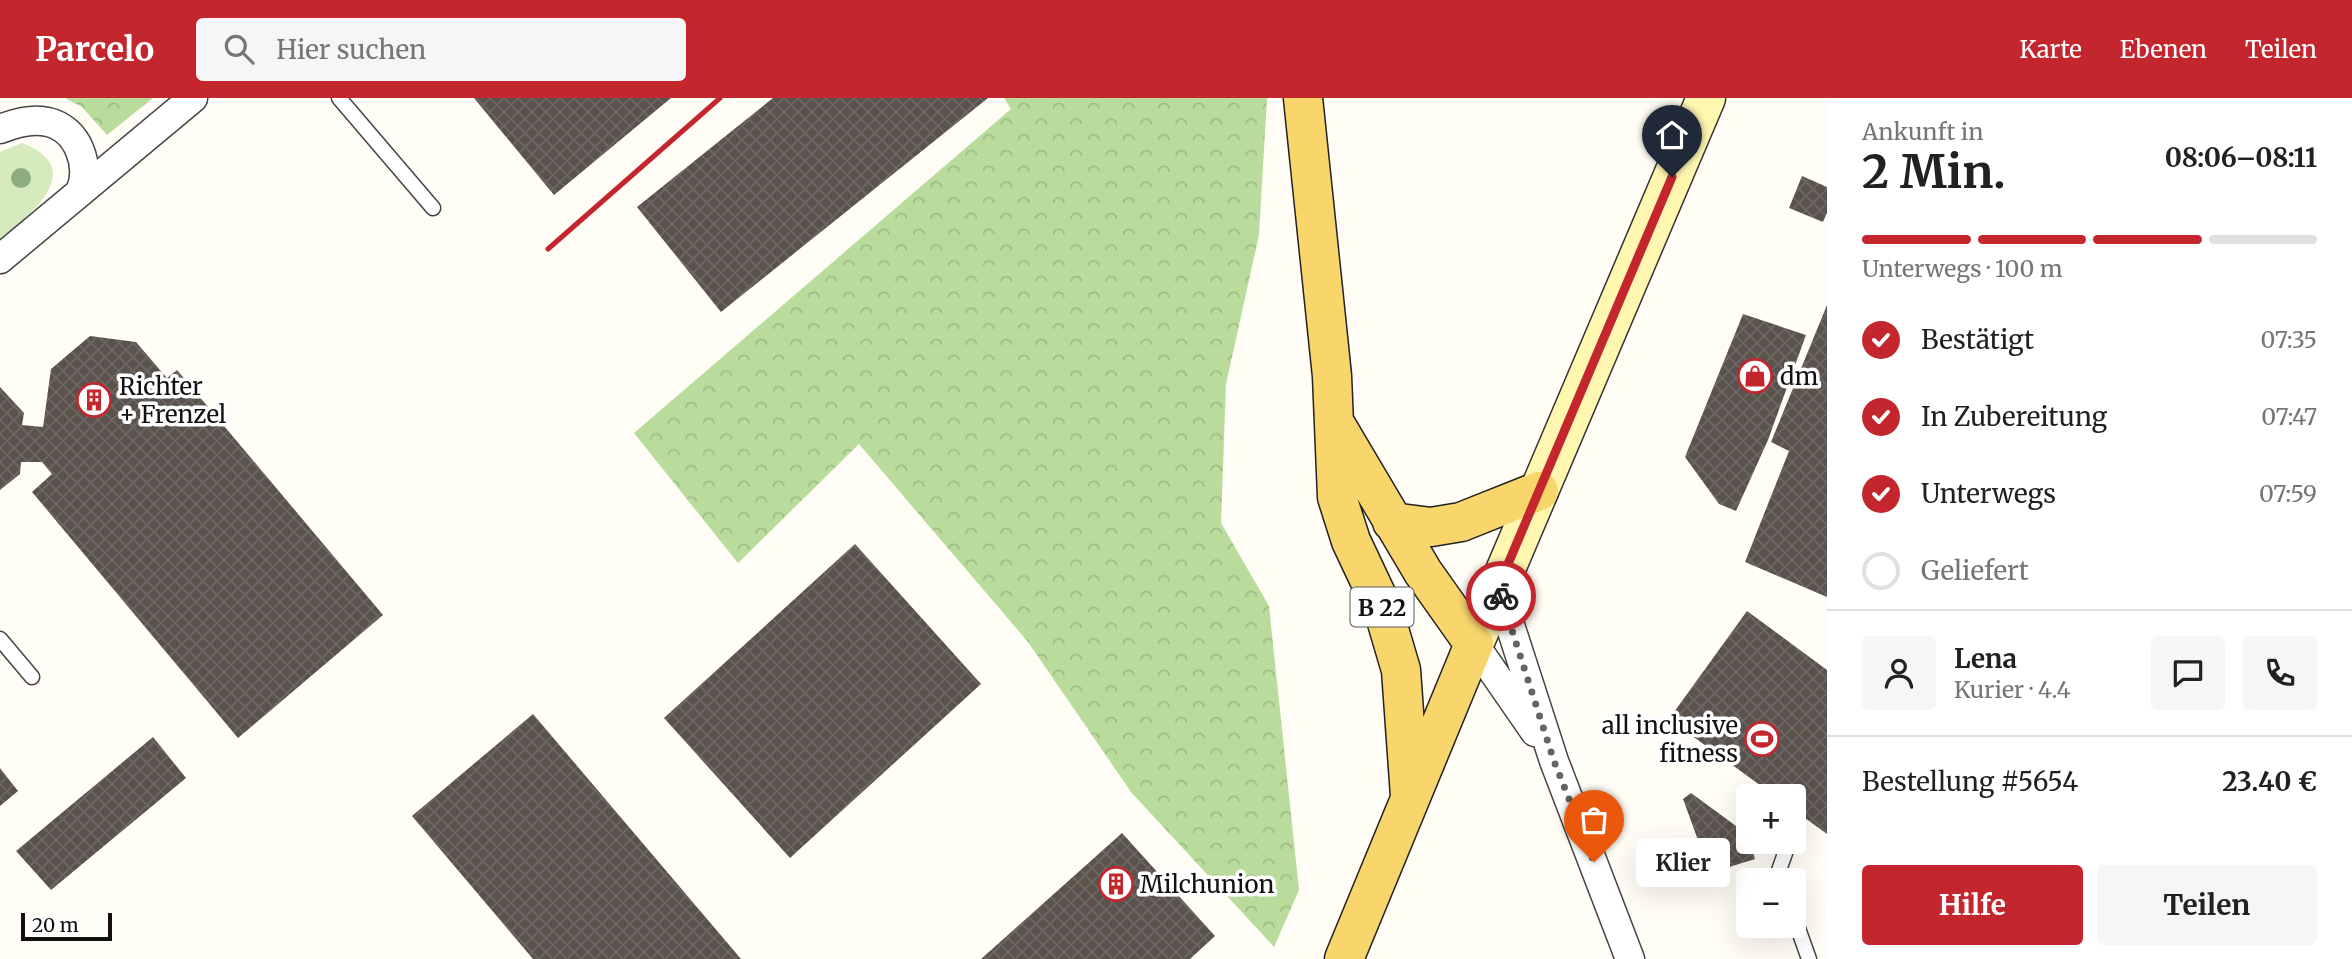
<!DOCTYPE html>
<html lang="de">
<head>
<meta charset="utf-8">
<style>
  :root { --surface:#fff; --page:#f6f6f6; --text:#202124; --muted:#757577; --line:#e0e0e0; --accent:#c4262e }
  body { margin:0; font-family:Merriweather,serif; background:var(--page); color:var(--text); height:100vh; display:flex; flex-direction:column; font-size:26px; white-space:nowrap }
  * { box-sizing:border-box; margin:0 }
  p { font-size:23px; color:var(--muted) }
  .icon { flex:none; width:38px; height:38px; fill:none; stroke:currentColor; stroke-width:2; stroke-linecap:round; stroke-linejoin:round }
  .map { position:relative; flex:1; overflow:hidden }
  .drawer { display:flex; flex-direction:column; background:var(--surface); width:525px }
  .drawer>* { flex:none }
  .controls { position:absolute; left:1736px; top:686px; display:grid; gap:14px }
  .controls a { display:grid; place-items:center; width:70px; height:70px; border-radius:7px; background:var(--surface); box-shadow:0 7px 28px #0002; font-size:35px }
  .scale { position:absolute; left:21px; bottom:18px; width:91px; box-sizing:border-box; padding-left:7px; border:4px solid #111; border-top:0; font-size:19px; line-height:24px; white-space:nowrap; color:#111; -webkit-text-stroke:5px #fff; paint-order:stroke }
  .pin { position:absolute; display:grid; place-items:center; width:60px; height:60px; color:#fff; margin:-72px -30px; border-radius:50% 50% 50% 0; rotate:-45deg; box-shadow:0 0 7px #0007 }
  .pin .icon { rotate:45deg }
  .courier { position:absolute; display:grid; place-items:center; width:70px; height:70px; margin:-35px; border:5px solid #c4262e; border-radius:50%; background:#fff; color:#222; box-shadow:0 2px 9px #0007 }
  .bubble { position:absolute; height:49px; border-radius:7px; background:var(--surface); box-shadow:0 7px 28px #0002; font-size:23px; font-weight:700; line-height:49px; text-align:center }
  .headline em { font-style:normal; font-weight:700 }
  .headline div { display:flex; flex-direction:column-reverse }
  .headline { display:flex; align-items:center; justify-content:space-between; height:119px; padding:0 35px }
  h1 { font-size:46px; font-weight:700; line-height:52px }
  .bar { display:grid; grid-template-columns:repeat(4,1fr); gap:10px 7px; align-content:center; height:84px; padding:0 35px }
  .bar i { height:9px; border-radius:5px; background:var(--line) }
  .bar .selected { background:var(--accent) }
  .bar p { grid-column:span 4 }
  .line { display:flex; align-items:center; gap:18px; padding:0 35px; border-top:2px solid var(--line) }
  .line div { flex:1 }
  .round { display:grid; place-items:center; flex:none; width:74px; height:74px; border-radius:7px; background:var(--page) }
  ol { padding:0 35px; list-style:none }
  li { display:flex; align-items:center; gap:21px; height:77px }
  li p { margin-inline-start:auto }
  li .icon { padding:7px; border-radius:50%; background:var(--accent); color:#fff; stroke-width:4 }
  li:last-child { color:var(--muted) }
  li i { width:38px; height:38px; border:4px solid var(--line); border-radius:50% }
  .cta { display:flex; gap:14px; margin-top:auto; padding:14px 35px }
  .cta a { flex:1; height:80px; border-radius:7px; background:var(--accent); color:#fff; font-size:28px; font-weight:700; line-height:80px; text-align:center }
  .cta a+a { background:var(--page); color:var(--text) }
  header { display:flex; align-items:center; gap:42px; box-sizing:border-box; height:98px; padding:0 35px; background:var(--accent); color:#fff }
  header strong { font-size:33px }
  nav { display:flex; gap:38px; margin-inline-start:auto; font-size:24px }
  .search { width:490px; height:63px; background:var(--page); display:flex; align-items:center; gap:18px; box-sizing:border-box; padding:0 24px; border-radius:7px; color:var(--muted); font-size:26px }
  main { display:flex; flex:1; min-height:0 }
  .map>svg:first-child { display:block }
  .grass { fill:#d5ebbd }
  .forest { fill:url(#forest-crowns) }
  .building { fill:url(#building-cross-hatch) }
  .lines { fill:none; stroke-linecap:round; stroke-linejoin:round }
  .service-casing { stroke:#444; stroke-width:17 }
  .minor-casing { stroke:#444; stroke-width:31 }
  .secondary-casing { stroke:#333; stroke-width:41 }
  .primary-casing { stroke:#222; stroke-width:41 }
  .service { stroke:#fff; stroke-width:14 }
  .minor { stroke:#fff; stroke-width:28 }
  .secondary { stroke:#fff6b0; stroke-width:38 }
  .primary { stroke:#f9d66b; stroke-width:38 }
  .rail { stroke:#c4262e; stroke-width:5 }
  .tree { fill:#8dad7f }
  .done { stroke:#646461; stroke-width:7; stroke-dasharray:0 12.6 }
  .route { stroke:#c4262e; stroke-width:9 }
  .labels { text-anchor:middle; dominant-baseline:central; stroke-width:7; stroke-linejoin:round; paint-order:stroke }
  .shield { fill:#fff; stroke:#585858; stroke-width:2 }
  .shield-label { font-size:23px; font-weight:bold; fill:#111 }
  .poi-label { font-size:24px; fill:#111; stroke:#fff; text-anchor:start }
</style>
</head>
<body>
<header>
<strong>Parcelo</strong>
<div class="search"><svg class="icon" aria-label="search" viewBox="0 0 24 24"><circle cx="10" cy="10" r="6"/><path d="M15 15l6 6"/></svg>Hier suchen</div>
<nav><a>Karte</a><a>Ebenen</a><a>Teilen</a></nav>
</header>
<main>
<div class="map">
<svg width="1827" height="861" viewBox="0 0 1827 861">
  <defs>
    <pattern id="forest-crowns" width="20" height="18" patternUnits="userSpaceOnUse" patternTransform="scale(1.75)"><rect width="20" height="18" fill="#b9dc9c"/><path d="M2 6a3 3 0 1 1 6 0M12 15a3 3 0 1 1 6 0" fill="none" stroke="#9ebc85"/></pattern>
    <pattern id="building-cross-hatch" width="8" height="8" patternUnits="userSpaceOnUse" patternTransform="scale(1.75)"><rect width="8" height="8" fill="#5a524d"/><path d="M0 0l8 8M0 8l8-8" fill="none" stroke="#6d6662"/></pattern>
  </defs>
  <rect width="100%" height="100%" fill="#fffdf5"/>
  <path class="grass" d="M 22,45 C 89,71 31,116 0,141 L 0,54 Z"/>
  <path class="forest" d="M 65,0 L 153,0 L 107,37 L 82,9 Z
    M 1004,0 L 1267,0 L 1259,137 L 1226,286 L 1221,425 L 1269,508 L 1299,792 L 1274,849 L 1131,694 L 1028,544 L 859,346 L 738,465 L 634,335 L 1011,11 Z"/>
  <path class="building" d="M 474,0 L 671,0 L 554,97 Z
    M 773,0 L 988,0 L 721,214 L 637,109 Z
    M 1802,78 L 1827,89 L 1827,115 L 1823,124 L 1789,110 Z
    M 1827,207 L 1827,499 L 1745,464 L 1789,353 L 1771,344 Z
    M 1743,216 L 1806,237 L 1768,342 L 1736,413 L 1719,406 L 1685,359 Z
    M 90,238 L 136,244 L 167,280 L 177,272 L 383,517 L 238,640 L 32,394 L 52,376 L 42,364 L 21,364 L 20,376 L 0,392 L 0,289 L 24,315 L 22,327 L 43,329 L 51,271 Z
    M 855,446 L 981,586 L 790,760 L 664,620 Z
    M 1747,513 L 1827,572 L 1827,736 L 1794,712 L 1794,698 L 1775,698 L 1669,621 Z
    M 533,616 L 741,861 L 533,861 L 412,718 Z
    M 153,639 L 186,680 L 51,792 L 16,753 Z
    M 0,670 L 18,693 L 0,708 Z
    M 1691,695 L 1747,736 L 1755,761 L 1710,775 L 1683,701 Z
    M 1122,735 L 1215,838 L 1190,861 L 981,861 Z"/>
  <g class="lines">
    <g class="service-casing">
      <path id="service" d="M 339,0 L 433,110
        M 0,541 L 32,579
        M 1780,782 L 1778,775 L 1788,747
        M 1794,819 L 1809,861"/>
    </g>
    <g class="minor-casing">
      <path id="minor" d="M 0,31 C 15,25 32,20 48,24 C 79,31 91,69 80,94
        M 0,161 L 193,0
        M 1498,490 L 1554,663 L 1630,861
        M 1474,546 L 1535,634"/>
    </g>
    <g class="secondary-casing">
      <path id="secondary" d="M 1474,546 L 1706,0"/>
    </g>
    <g class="primary-casing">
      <path id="primary" d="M 1303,0 L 1332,278 L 1337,399 L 1351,443 L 1383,511 L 1401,572 L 1410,698
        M 1337,329 L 1423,474 L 1474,546 L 1344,861
        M 1392,424 L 1431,429 L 1461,424 L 1539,393"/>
    </g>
    <use href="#service" class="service"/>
    <use href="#minor" class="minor"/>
    <use href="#secondary" class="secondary"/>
    <use href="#primary" class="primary"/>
    <path class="rail" d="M 548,151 L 720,0"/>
  </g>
  <circle class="tree" cx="21" cy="80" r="10"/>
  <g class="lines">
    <path class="done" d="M 1501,498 L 1554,663 L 1594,764"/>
    <path class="route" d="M 1501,498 L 1498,490 L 1505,473 L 1672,79"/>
  </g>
  <defs>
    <g id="shop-ring" transform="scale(1.75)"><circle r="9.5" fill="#fff" stroke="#c4262e" stroke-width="1.5"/><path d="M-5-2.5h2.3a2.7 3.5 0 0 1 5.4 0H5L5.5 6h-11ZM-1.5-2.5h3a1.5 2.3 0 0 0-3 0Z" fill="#c4262e"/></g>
    <g id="building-ring" transform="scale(1.75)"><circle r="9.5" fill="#fff" stroke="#c4262e" stroke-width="1.5"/><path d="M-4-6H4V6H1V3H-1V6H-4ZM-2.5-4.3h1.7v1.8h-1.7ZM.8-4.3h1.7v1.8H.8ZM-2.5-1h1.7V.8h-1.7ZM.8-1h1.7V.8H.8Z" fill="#c4262e"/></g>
    <g id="stadium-ring" transform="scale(1.75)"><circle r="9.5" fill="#fff" stroke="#c4262e" stroke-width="1.5"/><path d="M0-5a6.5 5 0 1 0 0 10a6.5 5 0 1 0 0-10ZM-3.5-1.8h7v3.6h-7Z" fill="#c4262e"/></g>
  </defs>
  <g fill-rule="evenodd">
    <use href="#shop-ring" x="1755" y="278"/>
    <use href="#building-ring" x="94" y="302"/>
    <use href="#stadium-ring" x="1762" y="641"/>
    <use href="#building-ring" x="1116" y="786"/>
  </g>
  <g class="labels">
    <rect class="shield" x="1350.5" y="489.5" width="63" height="39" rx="5"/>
    <g class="shield-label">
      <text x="1382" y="509">B 22</text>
    </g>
    <g class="poi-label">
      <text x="1780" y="278">dm</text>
      <text x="119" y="288">Richter<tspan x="119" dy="28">+ Frenzel</tspan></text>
      <text x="1738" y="627" text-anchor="end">all inclusive<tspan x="1738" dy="28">fitness</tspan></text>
      <text x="1140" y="786">Milchunion</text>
    </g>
  </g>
</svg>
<div class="controls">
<a>+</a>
<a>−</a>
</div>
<div class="scale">20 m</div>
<div class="pin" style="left:1594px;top:764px;background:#ea580c"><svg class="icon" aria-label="bag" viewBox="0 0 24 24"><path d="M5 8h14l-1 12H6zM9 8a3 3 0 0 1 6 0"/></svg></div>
<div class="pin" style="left:1672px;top:79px;background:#1f2937"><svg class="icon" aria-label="home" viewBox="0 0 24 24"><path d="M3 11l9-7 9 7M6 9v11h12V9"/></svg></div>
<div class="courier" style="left:1501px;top:498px"><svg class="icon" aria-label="bike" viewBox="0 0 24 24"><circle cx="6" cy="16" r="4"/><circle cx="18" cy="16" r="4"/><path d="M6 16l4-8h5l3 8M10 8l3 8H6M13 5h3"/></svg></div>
<div class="bubble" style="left:1636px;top:740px;width:94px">Klier</div>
</div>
<section class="drawer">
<div class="headline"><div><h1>2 Min.</h1><p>Ankunft in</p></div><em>08:06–08:11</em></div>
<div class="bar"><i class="selected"></i><i class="selected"></i><i class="selected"></i><i></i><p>Unterwegs · 100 m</p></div>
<ol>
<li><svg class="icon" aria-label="check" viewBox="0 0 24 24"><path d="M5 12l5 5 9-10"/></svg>Bestätigt<p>07:35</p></li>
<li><svg class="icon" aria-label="check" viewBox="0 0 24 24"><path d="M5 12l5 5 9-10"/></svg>In Zubereitung<p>07:47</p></li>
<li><svg class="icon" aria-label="check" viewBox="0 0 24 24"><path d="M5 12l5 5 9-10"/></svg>Unterwegs<p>07:59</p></li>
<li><i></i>Geliefert</li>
</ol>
<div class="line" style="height:126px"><a class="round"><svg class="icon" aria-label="person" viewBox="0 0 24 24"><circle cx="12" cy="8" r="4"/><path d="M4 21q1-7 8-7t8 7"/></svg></a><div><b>Lena</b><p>Kurier · 4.4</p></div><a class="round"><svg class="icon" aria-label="chat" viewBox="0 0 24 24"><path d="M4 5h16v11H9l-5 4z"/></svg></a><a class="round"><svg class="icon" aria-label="phone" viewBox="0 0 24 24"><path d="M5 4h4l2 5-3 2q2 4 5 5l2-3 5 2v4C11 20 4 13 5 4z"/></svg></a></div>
<div class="line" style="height:91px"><div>Bestellung #5654</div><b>23.40 €</b></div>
<div class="cta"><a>Hilfe</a><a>Teilen</a></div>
</section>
</main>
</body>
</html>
